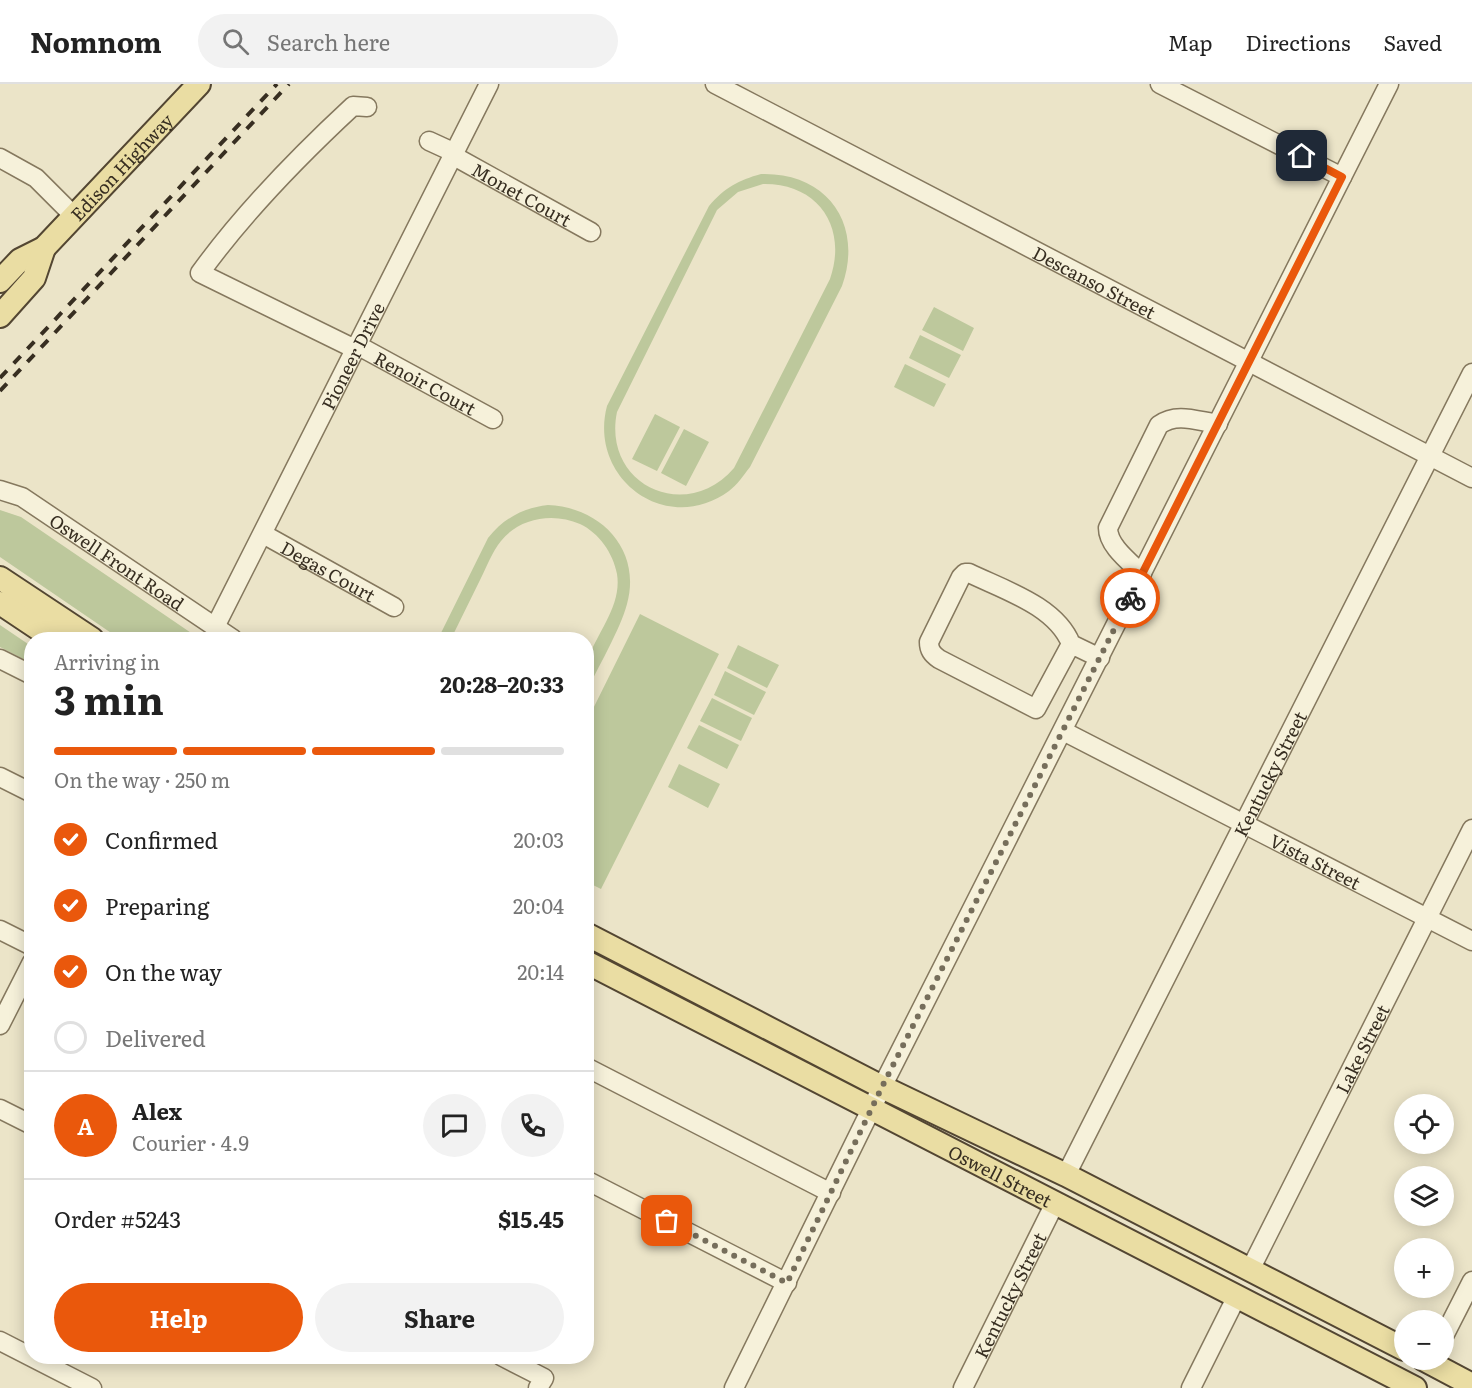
<!DOCTYPE html>
<html lang="en">
<head>
<meta charset="utf-8">
<style>
  :root { --surface:#fff; --page:#f2f2f2; --text:#222; --muted:#767676; --line:#e0e0e0; --accent:#ea580c }
  body { margin:0; font-family:Literata,serif; background:var(--page); color:var(--text); height:100vh; display:flex; flex-direction:column; font-size:22px; white-space:nowrap }
  * { box-sizing:border-box; margin:0 }
  p { font-size:20px; color:var(--muted) }
  .icon { flex:none; width:33px; height:33px; fill:none; stroke:currentColor; stroke-width:2; stroke-linecap:round; stroke-linejoin:round }
  .map { position:relative; flex:1; overflow:hidden }
  .side { position:absolute; left:24px; top:548px; width:570px; height:732px; display:flex; flex-direction:column; background:var(--surface); border-radius:24px; box-shadow:0 3px 15px #0003 }
  .side>* { flex:none }
  .fabs { position:absolute; left:1394px; top:1010px; display:grid; gap:12px }
  .fabs a { display:grid; place-items:center; width:60px; height:60px; border-radius:50%; background:var(--surface); box-shadow:0 3px 15px #0003; font-size:30px }
  .pin { position:absolute; display:grid; place-items:center; width:51px; height:51px; color:#fff; margin:-26px; border-radius:12px; box-shadow:0 3px 9px #0006 }
  .courier { position:absolute; display:grid; place-items:center; width:60px; height:60px; margin:-30px; border:4px solid #ea580c; border-radius:50%; background:#fff; color:#222; box-shadow:0 2px 8px #0007 }
  .headline em { font-style:normal; font-weight:700 }
  .headline div { display:flex; flex-direction:column-reverse }
  .headline { display:flex; align-items:center; justify-content:space-between; height:102px; padding:0 30px }
  h1 { font-size:39px; font-weight:700; line-height:45px }
  .bar { display:grid; grid-template-columns:repeat(4,1fr); gap:9px 6px; align-content:center; height:72px; padding:0 30px }
  .bar i { height:8px; border-radius:4px; background:var(--line) }
  .bar .active { background:var(--accent) }
  .bar p { grid-column:span 4 }
  .line { display:flex; align-items:center; gap:15px; padding:0 30px; border-top:2px solid var(--line) }
  .line div { flex:1 }
  .round { display:grid; place-items:center; flex:none; width:63px; height:63px; border-radius:32px; background:var(--page) }
  ol { padding:0 30px; list-style:none }
  li { display:flex; align-items:center; gap:18px; height:66px }
  li p { margin-inline-start:auto }
  li .icon { padding:6px; border-radius:50%; background:var(--accent); color:#fff; stroke-width:4 }
  li:last-child { color:var(--muted) }
  li i { width:33px; height:33px; border:3px solid var(--line); border-radius:50% }
  .button { display:flex; gap:12px; margin-top:auto; padding:12px 30px }
  .button a { flex:1; height:69px; border-radius:36px; background:var(--accent); color:#fff; font-size:24px; font-weight:700; line-height:69px; text-align:center }
  .button a+a { background:var(--page); color:var(--text) }
  header { display:flex; align-items:center; gap:36px; box-sizing:border-box; height:84px; padding:0 30px; background:var(--surface); border-bottom:2px solid var(--line) }
  header strong { font-size:28px }
  nav { display:flex; gap:33px; margin-inline-start:auto; font-size:21px }
  .search { width:420px; height:54px; background:var(--page); display:flex; align-items:center; gap:15px; box-sizing:border-box; padding:0 21px; border-radius:33px; color:var(--muted); font-size:22px }
  .map>svg:first-child { display:block }
  .green { fill:#bdc89c; fill-rule:evenodd }
  .lines { fill:none; stroke-linecap:round; stroke-linejoin:round }
  .minor-casing { stroke:#85785e; stroke-width:21 }
  .major-casing { stroke:#534632; stroke-width:26 }
  .minor { stroke:#f6f1da; stroke-width:18 }
  .major { stroke:#eadda3; stroke-width:22 }
  .rail { stroke:#372e21; stroke-width:4; stroke-dasharray:10 10; stroke-linecap:butt }
  .done { stroke:#766e5b; stroke-width:6; stroke-dasharray:0 10.8 }
  .route { stroke:#ea580c; stroke-width:8 }
  .labels { text-anchor:middle; dominant-baseline:central; stroke-width:5; stroke-linejoin:round; paint-order:stroke }
  .street-label { font-size:18px; fill:#372e21; stroke:#f3eed7 }
</style>
</head>
<body>
<header>
<strong>Nomnom</strong>
<div class="search"><svg class="icon" aria-label="search" viewBox="0 0 24 24"><circle cx="10" cy="10" r="6"/><path d="M15 15l6 6"/></svg>Search here</div>
<nav><a>Map</a><a>Directions</a><a>Saved</a></nav>
</header>
<div class="map">
<svg width="1472" height="1304" viewBox="0 0 1472 1304">
  <rect width="100%" height="100%" fill="#ebe4c8"/>
  <path class="green" d="M 761,90 C 827,88 864,140 842,202 L 750,383 C 743,392 737,401 729,407 C 666,453 588,394 607,322 L 709,122 C 724,104 739,96 761,90 ZM 763,100 C 818,99 848,143 830,195 L 734,384 C 686,440 602,401 617,328 L 717,126 L 738,108 Z
    M 934,223 L 974,244 L 963,267 L 922,246 Z
    M 920,251 L 961,271 L 949,294 L 909,274 Z
    M 905,280 L 946,300 L 934,323 L 894,303 Z
    M 655,330 L 680,343 L 657,387 L 632,375 Z
    M 684,345 L 709,358 L 686,402 L 661,389 Z
    M 548,421 C 600,423 642,465 627,520 C 620,546 599,581 587,607 C 586,597 584,584 588,575 C 598,547 622,521 617,490 C 613,469 599,449 580,440 C 553,428 519,434 501,457 C 492,468 487,482 481,494 C 471,514 461,535 451,555 L 438,555 L 488,454 C 504,434 523,424 548,421 Z
    M 0,426 L 21,433 L 200,555 L 120,555 L 0,473 Z
    M 640,530 L 719,570 L 601,805 L 587,798 L 587,637 Z
    M 0,541 L 31,562 L 31,579 L 0,563 Z
    M 738,561 L 779,581 L 767,604 L 727,584 Z
    M 725,587 L 766,608 L 754,631 L 714,611 Z
    M 712,614 L 752,634 L 741,657 L 700,637 Z
    M 699,641 L 739,661 L 727,685 L 687,664 Z
    M 679,680 L 720,700 L 708,724 L 668,703 Z"/>
  <g class="lines">
    <g class="minor-casing">
      <g id="minor">
        <path id="s1" d="M 715,0 L 1472,394"/>
        <path d="M 1160,0 L 1342,93"/>
        <path d="M 429,57 L 453,68"/>
        <path id="s2" d="M 452,71 L 591,148"/>
        <path d="M 0,74 L 36,94 L 74,132"/>
        <path id="s3" d="M 357,261 L 493,335"/>
        <path d="M 355,265 L 200,189 C 244,128 298,73 353,22 L 367,23"/>
        <path id="s4" d="M 0,406 L 22,413 L 233,555"/>
        <path id="s5" d="M 263,450 L 394,523"/>
        <path d="M 1142,490 C 1130,478 1108,462 1108,444 L 1159,341 C 1177,328 1197,337 1218,340"/>
        <path id="s6" d="M 215,543 L 489,0"/>
        <path d="M 1071,560 L 1036,625 L 939,575 C 932,570 929,566 929,558 L 961,493 L 965,489 L 969,489 C 1004,506 1056,522 1071,560 L 1100,574"/>
        <path d="M 0,575 L 32,591"/>
        <path id="s7" d="M 1063,647 L 1472,857"/>
        <path d="M 0,693 L 32,709"/>
        <path d="M 0,846 L 32,862"/>
        <path d="M 0,941 L 32,878"/>
        <path d="M 586,983 L 831,1109"/>
        <path d="M 0,1025 L 32,1041"/>
        <path id="s8" d="M 1066,1091 L 1472,289"/>
        <path d="M 586,1096 L 787,1199"/>
        <path id="s9" d="M 1250,1186 L 1472,745"/>
        <path d="M 1443,1254 L 1472,1197"/>
        <path d="M 0,1257 L 92,1304"/>
        <path d="M 501,1272 L 544,1294 L 538,1304"/>
        <path d="M 734,1304 L 882,1003 L 1389,0"/>
        <path id="s10" d="M 963,1304 L 1055,1119"/>
        <path d="M 1191,1304 L 1237,1212"/>
      </g>
    </g>
    <g class="major-casing">
      <g id="major">
        <path id="s11" d="M 0,197 L 20,176 L 44,164 L 199,0"/>
        <path d="M 0,232 L 34,194 L 44,164"/>
        <path d="M 0,494 L 92,555"/>
        <path d="M 0,519 L 54,555"/>
        <path d="M 586,850 L 882,1003 L 1066,1091 L 1404,1265"/>
        <path id="s12" d="M 586,878 L 1415,1304"/>
        <path d="M 1423,1275 L 1472,1301"/>
      </g>
    </g>
    <use href="#minor" class="minor"/>
    <use href="#major" class="major"/>
    <path class="rail" d="M 0,294 L 277,0
      M 0,307 L 289,0"/>
  </g>
  <g class="lines">
    <path class="done" d="M 667,1137 L 787,1199 L 882,1003 L 1130,514"/>
    <path class="route" d="M 1130,514 L 1342,93 L 1302,72"/>
  </g>
  <g class="labels">
    <g class="street-label">
      <text stroke="none"><textPath href="#s11" startOffset="168">Edison Highway</textPath></text>
      <text stroke="none"><textPath href="#s2" startOffset="80">Monet Court</textPath></text>
      <text stroke="none"><textPath href="#s1" startOffset="428">Descanso Street</textPath></text>
      <text stroke="none"><textPath href="#s6" startOffset="304">Pioneer Drive</textPath></text>
      <text stroke="none"><textPath href="#s3" startOffset="78">Renoir Court</textPath></text>
      <text stroke="none"><textPath href="#s4" startOffset="138">Oswell Front Road</textPath></text>
      <text stroke="none"><textPath href="#s5" startOffset="75">Degas Court</textPath></text>
      <text stroke="none"><textPath href="#s8" startOffset="450">Kentucky Street</textPath></text>
      <text stroke="none"><textPath href="#s7" startOffset="284">Vista Street</textPath></text>
      <text stroke="none"><textPath href="#s9" startOffset="248">Lake Street</textPath></text>
      <text stroke="none"><textPath href="#s12" startOffset="466">Oswell Street</textPath></text>
      <text stroke="none"><textPath href="#s10" startOffset="104">Kentucky Street</textPath></text>
    </g>
  </g>
</svg>
<div class="fabs">
<a><svg class="icon" aria-label="locate" viewBox="0 0 24 24"><circle cx="12" cy="12" r="6"/><path d="M12 2v4M12 18v4M2 12h4M18 12h4"/></svg></a>
<a><svg class="icon" aria-label="layers" viewBox="0 0 24 24"><path d="M12 4l9 5-9 5-9-5zM3 14l9 5 9-5"/></svg></a>
<a>+</a>
<a>−</a>
</div>
<div class="pin" style="left:667px;top:1137px;background:#ea580c"><svg class="icon" aria-label="bag" viewBox="0 0 24 24"><path d="M5 8h14l-1 12H6zM9 8a3 3 0 0 1 6 0"/></svg></div>
<div class="pin" style="left:1302px;top:72px;background:#1f2937"><svg class="icon" aria-label="home" viewBox="0 0 24 24"><path d="M3 11l9-7 9 7M6 9v11h12V9"/></svg></div>
<div class="courier" style="left:1130px;top:514px"><svg class="icon" aria-label="bike" viewBox="0 0 24 24"><circle cx="6" cy="16" r="4"/><circle cx="18" cy="16" r="4"/><path d="M6 16l4-8h5l3 8M10 8l3 8H6M13 5h3"/></svg></div>
<section class="side">
<div class="headline"><div><h1>3 min</h1><p>Arriving in</p></div><em>20:28–20:33</em></div>
<div class="bar"><i class="active"></i><i class="active"></i><i class="active"></i><i></i><p>On the way · 250 m</p></div>
<ol>
<li><svg class="icon" aria-label="check" viewBox="0 0 24 24"><path d="M5 12l5 5 9-10"/></svg>Confirmed<p>20:03</p></li>
<li><svg class="icon" aria-label="check" viewBox="0 0 24 24"><path d="M5 12l5 5 9-10"/></svg>Preparing<p>20:04</p></li>
<li><svg class="icon" aria-label="check" viewBox="0 0 24 24"><path d="M5 12l5 5 9-10"/></svg>On the way<p>20:14</p></li>
<li><i></i>Delivered</li>
</ol>
<div class="line" style="height:108px"><b class="round" style="background:var(--accent);color:#fff">A</b><div><b>Alex</b><p>Courier · 4.9</p></div><a class="round"><svg class="icon" aria-label="chat" viewBox="0 0 24 24"><path d="M4 5h16v11H9l-5 4z"/></svg></a><a class="round"><svg class="icon" aria-label="phone" viewBox="0 0 24 24"><path d="M5 4h4l2 5-3 2q2 4 5 5l2-3 5 2v4C11 20 4 13 5 4z"/></svg></a></div>
<div class="line" style="height:78px"><div>Order #5243</div><b>$15.45</b></div>
<div class="button"><a>Help</a><a>Share</a></div>
</section>
</div>
</body>
</html>
